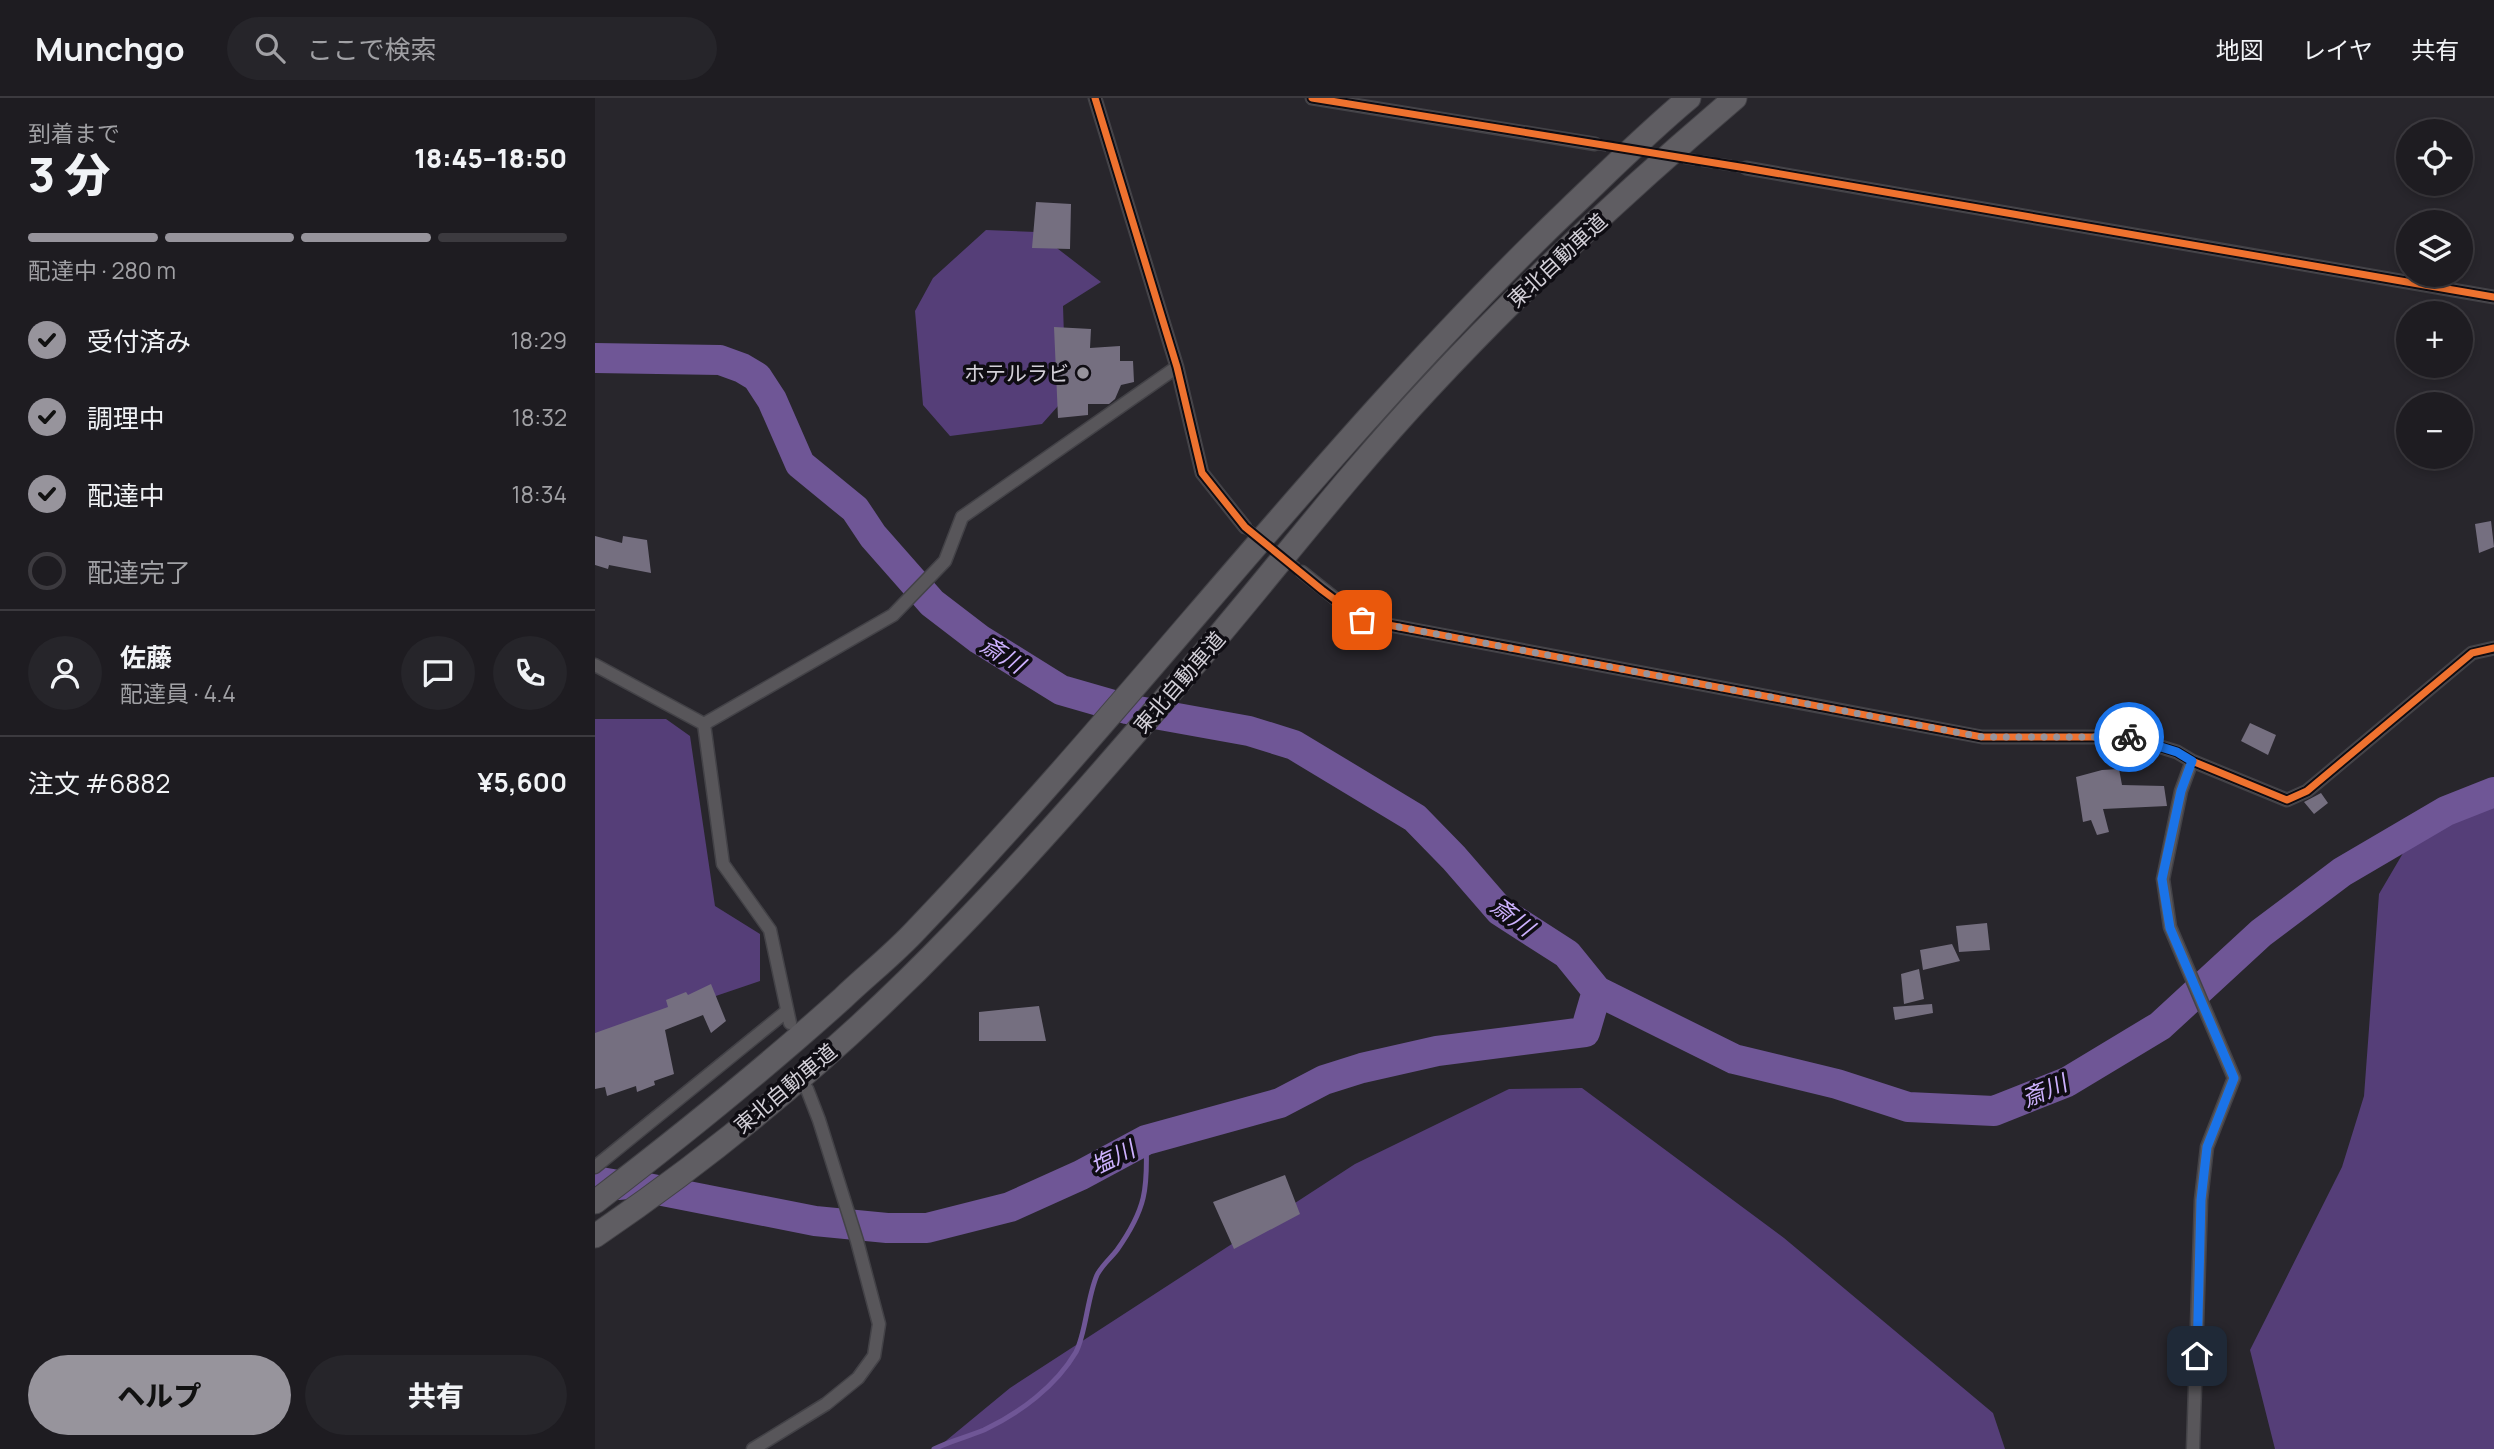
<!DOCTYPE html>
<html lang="ja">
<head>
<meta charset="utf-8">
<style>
  :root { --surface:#1e1c21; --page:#26252a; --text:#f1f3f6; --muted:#a1a1a5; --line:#3c3a3f; --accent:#97949c }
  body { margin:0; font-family:Manrope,"Noto Sans JP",sans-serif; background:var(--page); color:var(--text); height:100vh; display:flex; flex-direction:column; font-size:26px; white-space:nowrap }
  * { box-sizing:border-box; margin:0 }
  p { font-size:23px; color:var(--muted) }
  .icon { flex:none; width:38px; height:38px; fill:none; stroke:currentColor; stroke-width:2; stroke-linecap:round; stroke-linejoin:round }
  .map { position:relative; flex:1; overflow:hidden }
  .sheet { display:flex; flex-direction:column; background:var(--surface); width:595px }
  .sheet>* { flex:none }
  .tools { position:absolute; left:1801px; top:21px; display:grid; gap:14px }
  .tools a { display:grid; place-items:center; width:77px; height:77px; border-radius:50%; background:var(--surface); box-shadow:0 4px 10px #0003,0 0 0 2px var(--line); font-size:35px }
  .pin { position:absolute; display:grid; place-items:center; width:60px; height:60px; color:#fff; margin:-30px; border-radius:14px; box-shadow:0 4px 10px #0006 }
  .courier { position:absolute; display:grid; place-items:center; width:70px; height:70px; margin:-35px; border:5px solid #1a73e8; border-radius:50%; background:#fff; color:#222; box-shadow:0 2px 9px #0007 }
  .headline em { font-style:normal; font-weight:800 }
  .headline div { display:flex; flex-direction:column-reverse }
  .headline { display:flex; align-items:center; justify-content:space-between; height:119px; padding:0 28px }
  h1 { font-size:46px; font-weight:800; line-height:52px }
  .bar { display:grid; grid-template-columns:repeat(4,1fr); gap:10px 7px; align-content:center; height:84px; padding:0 28px }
  .bar i { height:9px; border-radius:5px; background:var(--line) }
  .bar .on { background:var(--accent) }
  .bar p { grid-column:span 4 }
  .line { display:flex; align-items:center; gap:18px; padding:0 28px; border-top:2px solid var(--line) }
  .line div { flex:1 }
  .round { display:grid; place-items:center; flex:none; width:74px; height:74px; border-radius:37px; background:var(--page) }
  ol { padding:0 28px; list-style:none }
  li { display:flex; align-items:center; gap:21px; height:77px }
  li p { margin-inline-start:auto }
  li .icon { padding:7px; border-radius:50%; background:var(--accent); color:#111; stroke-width:4 }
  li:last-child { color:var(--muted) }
  li i { width:38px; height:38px; border:4px solid var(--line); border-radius:50% }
  .primary-button { display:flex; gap:14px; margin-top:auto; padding:14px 28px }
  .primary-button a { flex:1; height:80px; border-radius:42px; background:var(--accent); color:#111; font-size:28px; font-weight:800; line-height:80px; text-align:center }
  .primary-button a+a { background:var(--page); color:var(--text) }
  header { display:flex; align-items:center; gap:42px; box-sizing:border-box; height:98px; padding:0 35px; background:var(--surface); border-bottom:2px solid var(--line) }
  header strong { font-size:33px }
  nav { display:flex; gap:38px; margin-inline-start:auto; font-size:24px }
  .search { width:490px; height:63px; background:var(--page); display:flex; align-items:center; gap:18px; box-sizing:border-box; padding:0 24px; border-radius:38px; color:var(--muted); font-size:26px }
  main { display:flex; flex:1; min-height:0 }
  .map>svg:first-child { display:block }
  .forest { fill:#553e78 }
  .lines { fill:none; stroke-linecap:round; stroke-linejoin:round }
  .stream { stroke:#6f5696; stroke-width:5 }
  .river { stroke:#6f5696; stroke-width:30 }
  .building { fill:#756f80 }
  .minor-tunnel { stroke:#424046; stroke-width:12; stroke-dasharray:12 6; stroke-linecap:butt }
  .minor-casing { stroke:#434247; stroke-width:15 }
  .motorway-casing { stroke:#434247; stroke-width:25 }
  .minor { stroke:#58565a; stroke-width:12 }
  .motorway { stroke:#5f5d62; stroke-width:23 }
  .cycleway-casing { stroke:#0f0d13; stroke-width:11 }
  .cycleway { stroke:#ef722f; stroke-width:7 }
  .done { stroke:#97949c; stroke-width:7; stroke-dasharray:0 12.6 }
  .route { stroke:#1a73e8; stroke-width:9 }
  .poi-dot { fill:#97949c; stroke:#0f0d13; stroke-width:2.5 }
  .labels { text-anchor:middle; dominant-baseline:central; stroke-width:7; stroke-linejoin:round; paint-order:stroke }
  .street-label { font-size:21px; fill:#d3d0d8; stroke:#0f0d13 }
  .poi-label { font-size:21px; fill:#d3d0d8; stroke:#0f0d13; text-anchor:end }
  .water-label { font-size:23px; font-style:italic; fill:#cdb1fe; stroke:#0f0d13 }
</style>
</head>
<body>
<header>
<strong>Munchgo</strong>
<div class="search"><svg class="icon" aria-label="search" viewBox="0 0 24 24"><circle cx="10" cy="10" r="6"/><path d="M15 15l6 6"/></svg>ここで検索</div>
<nav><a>地図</a><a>レイヤ</a><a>共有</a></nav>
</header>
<main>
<section class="sheet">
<div class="headline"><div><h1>3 分</h1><p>到着まで</p></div><em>18:45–18:50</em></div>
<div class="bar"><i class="on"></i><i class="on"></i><i class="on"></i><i></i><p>配達中 · 280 m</p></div>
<ol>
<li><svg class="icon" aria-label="check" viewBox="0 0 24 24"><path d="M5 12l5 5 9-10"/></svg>受付済み<p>18:29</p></li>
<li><svg class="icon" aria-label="check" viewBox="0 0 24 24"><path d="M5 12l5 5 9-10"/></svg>調理中<p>18:32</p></li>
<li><svg class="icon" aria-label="check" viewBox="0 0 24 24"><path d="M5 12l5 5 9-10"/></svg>配達中<p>18:34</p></li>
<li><i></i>配達完了</li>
</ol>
<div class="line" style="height:126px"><a class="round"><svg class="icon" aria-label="person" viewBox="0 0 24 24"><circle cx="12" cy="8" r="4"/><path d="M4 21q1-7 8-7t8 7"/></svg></a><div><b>佐藤</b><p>配達員 · 4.4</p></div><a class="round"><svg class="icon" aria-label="chat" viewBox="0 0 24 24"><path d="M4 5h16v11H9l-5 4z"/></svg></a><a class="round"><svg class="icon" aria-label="phone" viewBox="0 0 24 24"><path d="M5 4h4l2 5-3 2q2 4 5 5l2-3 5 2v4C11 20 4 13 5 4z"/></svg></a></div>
<div class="line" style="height:91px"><div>注文 #6882</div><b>¥5,600</b></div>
<div class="primary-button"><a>ヘルプ</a><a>共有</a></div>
</section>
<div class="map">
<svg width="1899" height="1351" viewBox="0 0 1899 1351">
  <rect width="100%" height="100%" fill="#28262c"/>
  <path class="forest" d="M 391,132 L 441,134 L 506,184 L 468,208 L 471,299 L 447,326 L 355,338 L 328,307 L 320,213 L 338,180 Z
    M 0,621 L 71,621 L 95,638 L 120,808 L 165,836 L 165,883 L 0,939 Z
    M 1899,690 L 1899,1351 L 1680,1351 L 1655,1252 L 1747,1069 L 1769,998 L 1784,796 L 1821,733 Z
    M 987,990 L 1189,1140 L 1398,1315 L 1410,1351 L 341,1351 L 415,1290 L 760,1066 L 914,991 Z"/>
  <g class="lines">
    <path class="stream" d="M 339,1351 C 355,1343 372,1339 389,1332 C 425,1315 461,1288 481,1254 C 491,1235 492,1200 502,1177 C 507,1167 516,1160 522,1152 C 551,1111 553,1091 551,1042"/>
    <path class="river" d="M 0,260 L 125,262 L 147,270 L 162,279 L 177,302 L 205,366 L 260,411 L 278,438 L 337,505 L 384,541 L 466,592 L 532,611 L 654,633 L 699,647 L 820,720 L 859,760 L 905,813 L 972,856 L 1002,893 L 1139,961 L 1242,986 L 1313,1009 L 1399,1013 L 1472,984 L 1565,928 L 1666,835 L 1747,774 L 1851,713 L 1899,694
      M 0,1083 L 23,1087 L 32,1086 L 220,1123 L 292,1130 L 332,1130 L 415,1109 L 486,1077 L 551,1042 L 685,1005 L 729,982 L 767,970 L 842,953 L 990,934 L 1002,893"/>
  </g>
  <path class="building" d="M 441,104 L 476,106 L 475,151 L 437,150 Z
    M 459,229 L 496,231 L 495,250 L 525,248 L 525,263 L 538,263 L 539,284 L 526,287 L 520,301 L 514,306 L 493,306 L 493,317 L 463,320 Z
    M 1896,423 L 1899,449 L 1884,455 L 1880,426 Z
    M 0,438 L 27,445 L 28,438 L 52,442 L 56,475 L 14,467 L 13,471 L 0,467 Z
    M 1655,625 L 1681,637 L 1673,657 L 1646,643 Z
    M 1524,671 L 1527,687 L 1569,688 L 1572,708 L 1508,711 L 1514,734 L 1502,737 L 1496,722 L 1488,724 L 1481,679 L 1507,672 Z
    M 1726,695 L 1733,705 L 1719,716 L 1709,704 Z
    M 1392,825 L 1395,852 L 1364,854 L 1361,828 Z
    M 1357,846 L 1365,863 L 1328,872 L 1325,852 Z
    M 1324,871 L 1329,901 L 1309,906 L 1306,876 Z
    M 116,886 L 131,923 L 116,935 L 108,917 L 70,932 L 79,976 L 59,983 L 60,987 L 42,994 L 41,988 L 12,998 L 10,989 L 0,991 L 0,935 L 73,909 L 71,902 L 91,894 L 93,897 Z
    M 1337,906 L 1338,915 L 1300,922 L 1298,909 Z
    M 444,908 L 451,943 L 384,943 L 384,914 Z
    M 690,1077 L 705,1116 L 639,1151 L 618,1104 Z"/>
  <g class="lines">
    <path class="minor-tunnel" d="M 1000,46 L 1151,70
      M 650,429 L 707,474"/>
    <g class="minor-casing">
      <path id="minor" d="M 500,0 L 582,269 L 607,375 L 650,429
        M 717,0 L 1000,46
        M 1151,70 L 1899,199
        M 707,474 L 767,522 L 1387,639 L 1534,639 L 1582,654 L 1597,663 L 1692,702 L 1712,693 L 1877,555 L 1899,550
        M 0,567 L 109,626
        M 109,626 L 298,517 L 350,463 L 367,419 L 582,269
        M 109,626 L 128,766 L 175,832 L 195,925
        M 1597,663 L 1586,693 L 1568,781 L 1575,829 L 1639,980 L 1612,1049 L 1606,1102 L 1598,1351
        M 0,1069 L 192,913
        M 158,1351 L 231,1306 L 263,1280 L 279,1258 L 284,1226 L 262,1143 L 224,1022 L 212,991"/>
    </g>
    <g class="motorway-casing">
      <path id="motorway" d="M 0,1104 C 85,1039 168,972 248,900 C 272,877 299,856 322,831 C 546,597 739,336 973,112 C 1013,74 1052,35 1094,0
        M 0,1138 C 129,1050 251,947 359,835 C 438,754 513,667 587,581 C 670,485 747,383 834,290 C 929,188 1033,91 1140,0"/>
    </g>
    <use href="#minor" class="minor"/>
    <use href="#motorway" class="motorway"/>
    <g class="cycleway-casing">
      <path id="cycleway" d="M 500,0 L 582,269 L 607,375 L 650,429 L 727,492 L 767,522 L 1387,639 L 1534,639 L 1582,654 L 1597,663 L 1692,702 L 1712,693 L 1877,555 L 1899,550
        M 717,0 L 1151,70 L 1899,199"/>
    </g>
    <use href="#cycleway" class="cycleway"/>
  </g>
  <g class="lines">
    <path class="done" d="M 767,522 L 1387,639 L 1534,639"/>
    <path class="route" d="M 1534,639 L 1582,654 L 1597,663 L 1586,693 L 1567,781 L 1575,830 L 1639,980 L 1612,1049 L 1606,1102 L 1602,1258"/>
  </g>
  <circle class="poi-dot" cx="488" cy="275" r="7"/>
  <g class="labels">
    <g class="street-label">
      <text transform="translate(962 162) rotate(-43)">東北自動車道</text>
      <text transform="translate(584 584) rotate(-49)">東北自動車道</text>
      <text transform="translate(190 990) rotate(-40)">東北自動車道</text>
    </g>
    <g class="poi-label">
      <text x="474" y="275">ホテルラビ</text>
    </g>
    <g class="water-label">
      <text transform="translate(408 556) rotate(32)">斎川</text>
      <text transform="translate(918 818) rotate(37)">斎川</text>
      <text transform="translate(1449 992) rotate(-23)">斎川</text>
      <text transform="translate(517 1059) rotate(-26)">塩川</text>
    </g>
  </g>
</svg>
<div class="tools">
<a><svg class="icon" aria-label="locate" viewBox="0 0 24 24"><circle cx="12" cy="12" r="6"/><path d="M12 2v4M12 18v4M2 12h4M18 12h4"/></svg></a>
<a><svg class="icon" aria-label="layers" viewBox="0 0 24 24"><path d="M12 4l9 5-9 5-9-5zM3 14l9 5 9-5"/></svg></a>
<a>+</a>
<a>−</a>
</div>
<div class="pin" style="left:767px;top:522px;background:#ea580c"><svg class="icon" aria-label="bag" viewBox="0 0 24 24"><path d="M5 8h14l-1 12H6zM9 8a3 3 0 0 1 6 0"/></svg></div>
<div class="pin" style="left:1602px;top:1258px;background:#1f2937"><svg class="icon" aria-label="home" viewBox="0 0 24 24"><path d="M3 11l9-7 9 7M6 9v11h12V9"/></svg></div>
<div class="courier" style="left:1534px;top:639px"><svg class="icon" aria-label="bike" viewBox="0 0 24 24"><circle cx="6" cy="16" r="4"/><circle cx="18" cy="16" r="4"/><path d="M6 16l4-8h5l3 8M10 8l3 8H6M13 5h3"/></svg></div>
</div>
</main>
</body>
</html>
